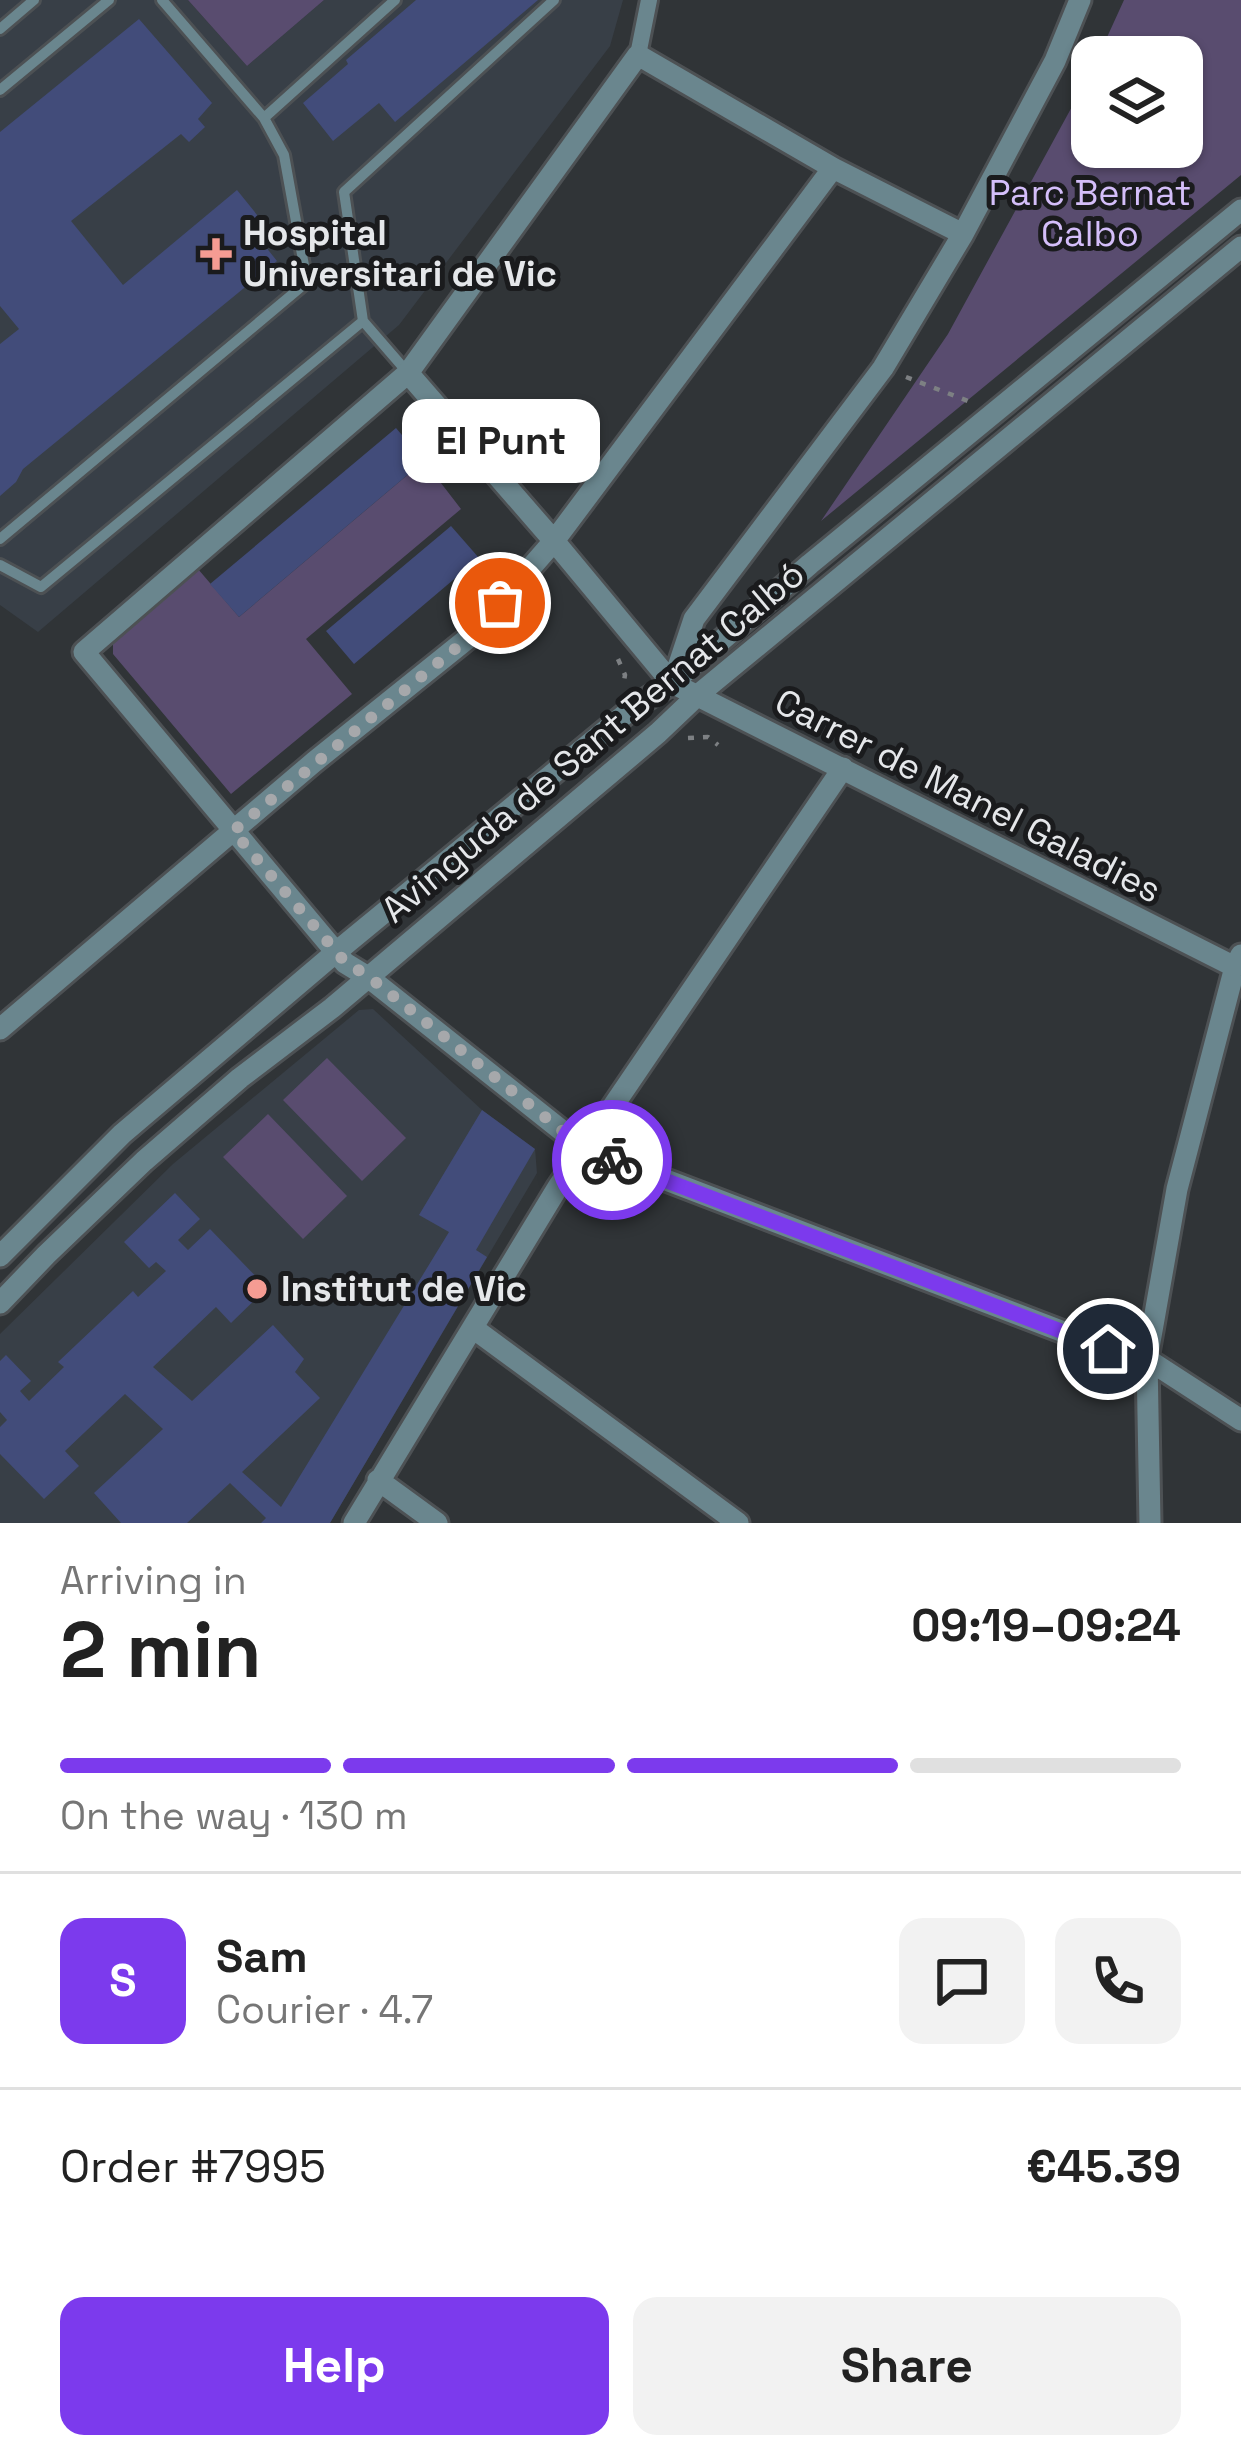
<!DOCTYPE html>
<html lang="en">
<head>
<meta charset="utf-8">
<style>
  :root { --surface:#fff; --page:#f2f2f2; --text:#222; --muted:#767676; --line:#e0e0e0; --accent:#7c3aed }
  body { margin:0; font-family:"Space Grotesk",sans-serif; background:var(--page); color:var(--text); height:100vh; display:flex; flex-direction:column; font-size:45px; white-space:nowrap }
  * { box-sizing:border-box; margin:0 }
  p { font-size:39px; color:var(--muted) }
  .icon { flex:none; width:66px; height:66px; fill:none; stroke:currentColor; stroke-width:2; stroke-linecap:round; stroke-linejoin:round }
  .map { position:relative; height:1523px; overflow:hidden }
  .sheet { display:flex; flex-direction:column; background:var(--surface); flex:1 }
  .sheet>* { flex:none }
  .buttons { position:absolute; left:1071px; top:36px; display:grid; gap:24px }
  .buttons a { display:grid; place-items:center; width:132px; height:132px; border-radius:24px; background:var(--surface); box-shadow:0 3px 9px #0004; font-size:60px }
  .pin { position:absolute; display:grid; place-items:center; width:102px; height:102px; color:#fff; margin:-51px; border:6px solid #fff; border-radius:50%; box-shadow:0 3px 12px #0007 }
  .courier { position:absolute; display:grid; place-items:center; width:120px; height:120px; margin:-60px; border:9px solid #7c3aed; border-radius:50%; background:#fff; color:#222; box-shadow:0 3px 15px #0007 }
  .bubble { position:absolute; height:84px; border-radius:24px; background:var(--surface); box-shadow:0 3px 9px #0004; font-size:39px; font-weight:600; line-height:84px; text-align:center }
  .overview em { font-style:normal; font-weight:600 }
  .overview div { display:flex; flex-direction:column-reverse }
  .overview { display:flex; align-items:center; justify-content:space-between; height:204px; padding:0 60px }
  h1 { font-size:78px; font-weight:600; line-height:90px }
  .bar { display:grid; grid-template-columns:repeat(4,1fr); gap:18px 12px; align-content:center; height:144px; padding:0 60px }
  .bar i { height:15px; border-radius:9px; background:var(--line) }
  .bar .selected { background:var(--accent) }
  .bar p { grid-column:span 4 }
  .line { display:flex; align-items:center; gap:30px; padding:0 60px; border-top:3px solid var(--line) }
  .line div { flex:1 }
  .round { display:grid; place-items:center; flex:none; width:126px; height:126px; border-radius:24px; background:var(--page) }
  .primary-button { display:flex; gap:24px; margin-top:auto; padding:24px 60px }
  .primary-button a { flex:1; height:138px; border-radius:24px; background:var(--accent); color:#fff; font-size:48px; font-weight:600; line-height:138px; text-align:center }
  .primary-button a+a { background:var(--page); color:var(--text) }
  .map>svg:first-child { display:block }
  .built { fill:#383f47 }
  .green { fill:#594c6f }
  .building { fill:#424c7a }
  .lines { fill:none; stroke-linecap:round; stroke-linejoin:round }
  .service-casing { stroke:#4d5154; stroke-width:16 }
  .pedestrian-casing { stroke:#4d5154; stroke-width:22 }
  .minor-casing { stroke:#4d5154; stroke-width:27 }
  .path { stroke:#7d8083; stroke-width:4.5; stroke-dasharray:6 9; stroke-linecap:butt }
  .service { stroke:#6a868e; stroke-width:10 }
  .pedestrian { stroke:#6a868e; stroke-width:16 }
  .minor { stroke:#6a868e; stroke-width:21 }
  .done { stroke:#a6a8ab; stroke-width:12; stroke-dasharray:0 21.6 }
  .route { stroke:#7c3aed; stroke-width:15 }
  .poi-dot { fill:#f59c93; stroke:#1a1b1d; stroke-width:4.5 }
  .labels { text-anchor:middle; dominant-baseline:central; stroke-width:10; stroke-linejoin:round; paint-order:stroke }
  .park-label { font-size:36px; fill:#d4bef9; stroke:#1a1b1d }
  .poi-label { font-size:36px; font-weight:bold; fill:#e5e7ea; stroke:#1a1b1d; text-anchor:start }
  .street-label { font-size:36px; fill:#e5e7ea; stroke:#1a1b1d }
</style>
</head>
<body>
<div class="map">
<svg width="1241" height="1523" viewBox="0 0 1241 1523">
  <rect width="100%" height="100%" fill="#303437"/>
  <path class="built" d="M 0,0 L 188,0 L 247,66 L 324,0 L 623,0 L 610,46 L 399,325 L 38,632 L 0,605 Z
    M 373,1009 L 482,1110 L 535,1149 L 537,1173 L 330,1523 L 0,1523 L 0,1334 L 173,1164 L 359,1010 Z"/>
  <path class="green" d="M 188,0 L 324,0 L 247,66 Z
    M 1124,0 L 1241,0 L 1241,175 L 821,521 L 948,334 L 1092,70 L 1092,147 L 1182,147 L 1182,57 L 1098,57 Z
    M 424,461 L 461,509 L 306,639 L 352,694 L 231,794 L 113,654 L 113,641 L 198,569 L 239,617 Z
    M 327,1058 L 406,1138 L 362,1181 L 283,1100 Z
    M 268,1114 L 347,1196 L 303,1239 L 223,1157 Z"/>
  <path class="building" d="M 416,0 L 538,0 L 395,122 L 379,103 L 333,141 L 303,103 L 348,64 L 346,60 Z
    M 139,19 L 212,103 L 198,119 L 205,127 L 189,142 L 181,134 L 71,221 L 123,285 L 237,190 L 274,236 L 265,246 L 277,261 L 23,469 L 16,482 L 0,496 L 0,344 L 19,329 L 0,306 L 0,132 Z
    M 396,428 L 424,461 L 239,617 L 210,584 Z
    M 451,526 L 479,558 L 354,664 L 326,631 Z
    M 482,1110 L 535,1149 L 476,1250 L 487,1257 L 330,1523 L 261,1523 L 266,1518 L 230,1483 L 187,1523 L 121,1523 L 94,1493 L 163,1429 L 125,1394 L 65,1451 L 79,1466 L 44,1499 L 0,1454 L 0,1427 L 7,1420 L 0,1412 L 0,1361 L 6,1355 L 31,1381 L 20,1391 L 29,1401 L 64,1367 L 58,1362 L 133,1291 L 138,1297 L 166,1271 L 156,1262 L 149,1268 L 124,1242 L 175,1193 L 200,1219 L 178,1240 L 188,1250 L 210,1229 L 267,1288 L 231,1323 L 216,1307 L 153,1367 L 192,1401 L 273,1325 L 304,1359 L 295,1372 L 320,1398 L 242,1472 L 281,1507 L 449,1232 L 419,1215 Z"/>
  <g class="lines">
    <g class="service-casing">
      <path id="service" d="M 0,29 L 34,0
        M 0,90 L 109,0
        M 264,118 L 395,0
        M 408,373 L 363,321 L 344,192 L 554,0
        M 0,539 L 307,282 L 284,155 L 264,118 L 162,0
        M 0,565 L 41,587 L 363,321"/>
    </g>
    <g class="pedestrian-casing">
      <path id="pedestrian" d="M 638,55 L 649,0"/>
    </g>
    <g class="minor-casing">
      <path id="minor" d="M 963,234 L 833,168 L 638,55 L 408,373 L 84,652 L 345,963 L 368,977 L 585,1149 L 1108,1349 L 1147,1359 L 1241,1420
        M 408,373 L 554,541 L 672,683 L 1235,967
        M 673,682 L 694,619 L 883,368 L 963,234 L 1055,61 L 1080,0
        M 0,1029 L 314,762 L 472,635 L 554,541 L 833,168
        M 0,1256 L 122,1134 L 335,953 L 634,707 L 672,683 L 810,564 L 1241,210
        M 0,1303 L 46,1255 L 144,1161 L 240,1078 L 332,1008 L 658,733 L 699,694 L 1241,247
        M 473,1328 L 738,1523
        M 378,1480 L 437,1523
        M 354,1523 L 558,1187 L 843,768
        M 1150,1523 L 1147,1359 L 1177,1189 L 1235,967 L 1241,955"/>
    </g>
    <path class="path" d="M 906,377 L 968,401
      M 618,659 L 625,675 L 623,687
      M 688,738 L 708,737 L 718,745"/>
    <use href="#service" class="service"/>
    <use href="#pedestrian" class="pedestrian"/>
    <use href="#minor" class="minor"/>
  </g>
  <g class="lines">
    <path class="done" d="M 500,603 L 472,635 L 233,831 L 345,962 L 368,976 L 585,1149 L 612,1160"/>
    <path class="route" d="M 612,1160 L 1108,1349"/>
  </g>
  <g class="poi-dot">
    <path d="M210 236h12v12h12v12h-12v12h-12v-12h-12v-12h12z"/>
    <circle cx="257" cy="1289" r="12"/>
  </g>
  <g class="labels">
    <g class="park-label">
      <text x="1090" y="193">Parc Bernat<tspan x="1090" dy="41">Calbo</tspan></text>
    </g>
    <g class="poi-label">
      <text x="243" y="233">Hospital<tspan x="243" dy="41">Universitari de Vic</tspan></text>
      <text x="281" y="1289">Institut de Vic</text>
    </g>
    <g class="street-label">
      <text transform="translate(593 742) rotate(-40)">Avinguda de Sant Bernat Calbó</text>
      <text transform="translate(968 796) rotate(27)">Carrer de Manel Galadies</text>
    </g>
  </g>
</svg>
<div class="buttons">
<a><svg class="icon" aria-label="layers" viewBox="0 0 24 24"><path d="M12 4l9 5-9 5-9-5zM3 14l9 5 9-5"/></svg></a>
</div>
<div class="pin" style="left:500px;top:603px;background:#ea580c"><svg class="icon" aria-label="bag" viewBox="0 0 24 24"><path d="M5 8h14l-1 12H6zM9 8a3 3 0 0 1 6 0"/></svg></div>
<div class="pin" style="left:1108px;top:1349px;background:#1f2937"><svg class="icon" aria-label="home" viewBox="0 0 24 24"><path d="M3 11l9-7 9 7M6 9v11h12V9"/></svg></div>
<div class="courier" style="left:612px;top:1160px"><svg class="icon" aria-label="bike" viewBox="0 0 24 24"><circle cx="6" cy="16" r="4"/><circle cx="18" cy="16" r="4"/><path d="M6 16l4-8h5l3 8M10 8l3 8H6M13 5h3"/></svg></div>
<div class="bubble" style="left:402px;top:399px;width:198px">El Punt</div>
</div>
<section class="sheet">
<div class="overview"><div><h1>2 min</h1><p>Arriving in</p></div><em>09:19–09:24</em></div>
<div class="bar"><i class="selected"></i><i class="selected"></i><i class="selected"></i><i></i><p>On the way · 130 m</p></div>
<div class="line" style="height:216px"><b class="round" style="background:var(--accent);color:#fff">S</b><div><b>Sam</b><p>Courier · 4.7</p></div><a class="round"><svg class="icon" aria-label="chat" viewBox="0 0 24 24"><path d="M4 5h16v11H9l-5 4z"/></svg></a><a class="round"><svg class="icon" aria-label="phone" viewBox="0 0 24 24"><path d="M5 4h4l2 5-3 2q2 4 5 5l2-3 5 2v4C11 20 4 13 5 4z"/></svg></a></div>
<div class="line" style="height:156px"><div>Order #7995</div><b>€45.39</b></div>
<div class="primary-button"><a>Help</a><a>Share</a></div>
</section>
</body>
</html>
